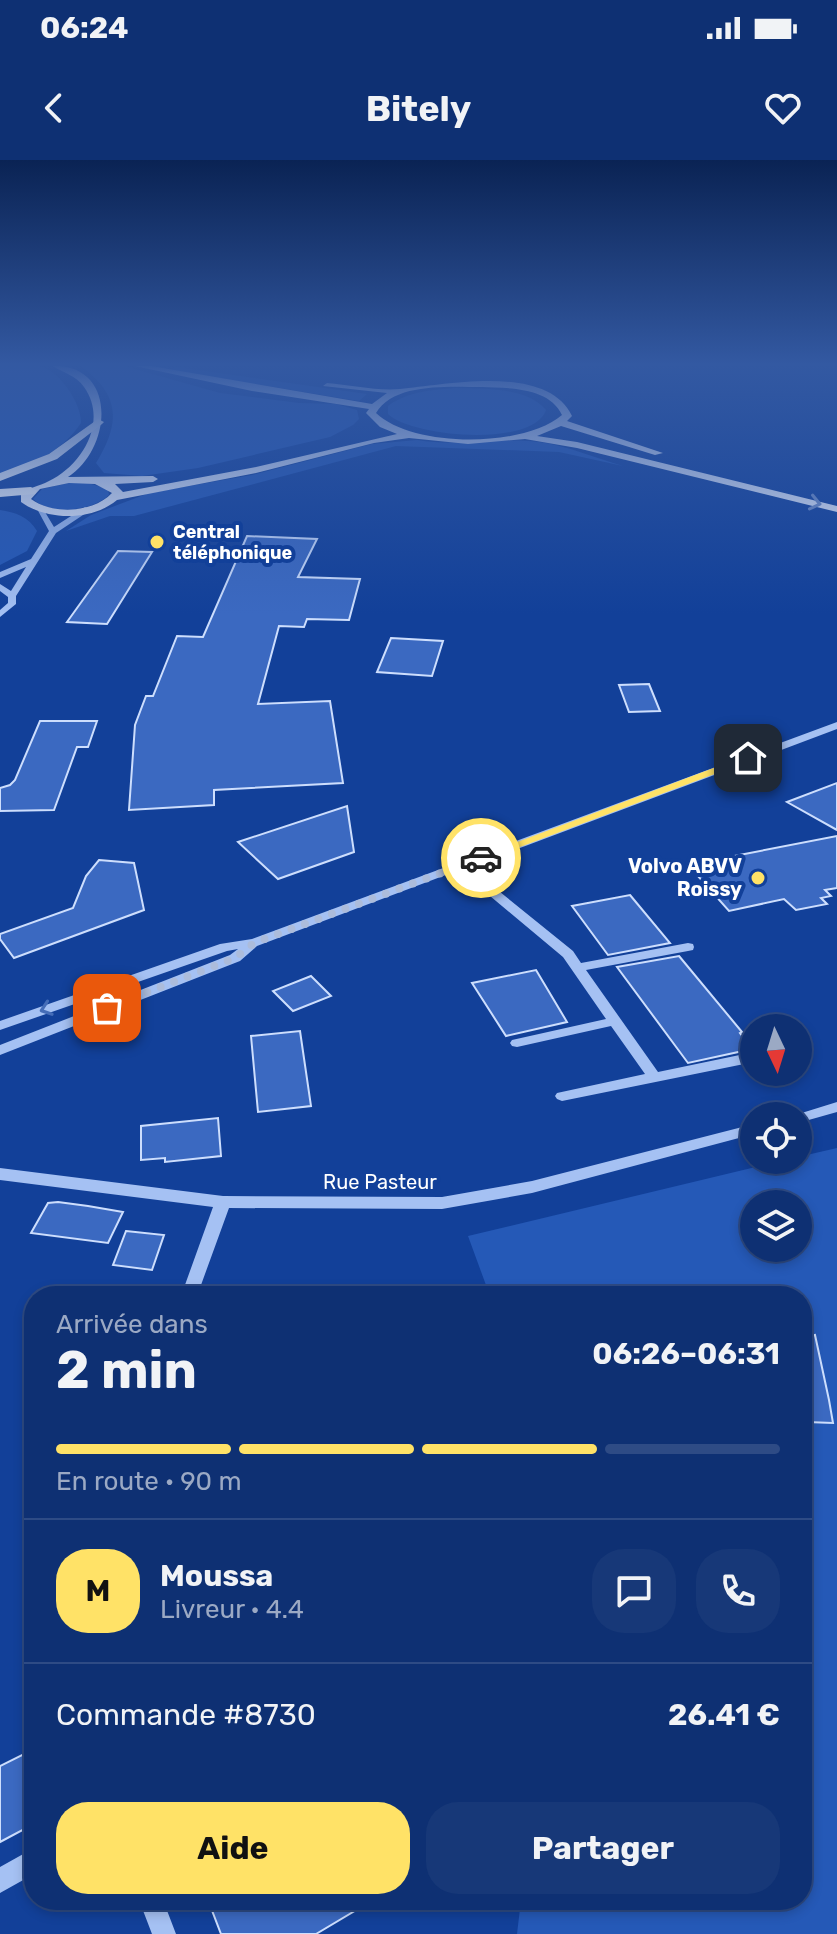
<!DOCTYPE html>
<html lang="fr">
<head>
<meta charset="utf-8">
<style>
  :root { --surface:#0e3073; --page:#173878; --text:#f1f3f6; --muted:#9ba9c4; --line:#2e4b85; --accent:#ffe267 }
  body { margin:0; font-family:Rubik,sans-serif; background:var(--page); color:var(--text); height:100vh; display:flex; flex-direction:column; font-size:30px; white-space:nowrap }
  * { box-sizing:border-box; margin:0 }
  p { font-size:26px; color:var(--muted) }
  .icon { flex:none; width:44px; height:44px; fill:none; stroke:currentColor; stroke-width:2; stroke-linecap:round; stroke-linejoin:round }
  .map { position:relative; flex:1; overflow:hidden }
  .panel { position:absolute; left:24px; top:1126px; width:788px; height:624px; display:flex; flex-direction:column; background:var(--surface); border-radius:32px; box-shadow:0 4px 12px #0003,0 0 0 2px var(--line) }
  .panel>* { flex:none }
  .needle { width:52px; rotate:176deg }
  .controls { position:absolute; left:740px; top:854px; display:grid; gap:16px }
  .controls a { display:grid; place-items:center; width:72px; height:72px; border-radius:50%; background:var(--surface); box-shadow:0 4px 12px #0003,0 0 0 2px var(--line); font-size:40px }
  .pin { position:absolute; display:grid; place-items:center; width:68px; height:68px; color:#fff; margin:-34px; border-radius:16px; box-shadow:0 4px 12px #0006 }
  .courier { position:absolute; display:grid; place-items:center; width:80px; height:80px; margin:-40px; border:6px solid #ffe267; border-radius:50%; background:#fff; color:#222; box-shadow:0 2px 10px #0007 }
  .summary em { font-style:normal; font-weight:700 }
  .summary div { display:flex; flex-direction:column-reverse }
  .summary { display:flex; align-items:center; justify-content:space-between; height:136px; padding:0 32px }
  h1 { font-size:52px; font-weight:700; line-height:60px }
  .bar { display:grid; grid-template-columns:repeat(4,1fr); gap:12px 8px; align-content:center; height:96px; padding:0 32px }
  .bar i { height:10px; border-radius:6px; background:var(--line) }
  .bar .active { background:var(--accent) }
  .bar p { grid-column:span 4 }
  .line { display:flex; align-items:center; gap:20px; padding:0 32px; border-top:2px solid var(--line) }
  .line div { flex:1 }
  .round { display:grid; place-items:center; flex:none; width:84px; height:84px; border-radius:32px; background:var(--page) }
  .primary-button { display:flex; gap:16px; margin-top:auto; padding:16px 32px }
  .primary-button a { flex:1; height:92px; border-radius:32px; background:var(--accent); color:#111; font-size:32px; font-weight:700; line-height:92px; text-align:center }
  .primary-button a+a { background:var(--page); color:var(--text) }
  .status { display:flex; justify-content:space-between; align-items:center; height:56px; padding:0 40px; background:var(--surface); direction:ltr }
  .status svg { height:22px; fill:currentColor }
  header { display:flex; justify-content:space-between; align-items:center; height:104px; padding:0 32px; background:var(--surface); font-size:36px; font-weight:700 }
  .map>svg:first-child { display:block }
  .green { fill:#2559b7; fill-rule:evenodd }
  .building { fill:#3b69c1; stroke:#cddefd; stroke-width:2 }
  .lines { fill:none; stroke-linecap:round; stroke-linejoin:round }
  .minor { fill:#a5c1f3; fill-rule:evenodd }
  .major { fill:#f1f5ff; fill-rule:evenodd }
  .highway { fill:#fff; fill-rule:evenodd }
  .oneway { stroke:#7691c7 }
  .oneway2 { stroke:#456db8 }
  .route { fill:#ffe267 }
  .done { stroke:#acbcdb; stroke-width:8; stroke-dasharray:0 14.4 }
  .poi-dot { fill:#ffe267; stroke:#124099; stroke-width:3 }
  .labels { text-anchor:middle; dominant-baseline:central; stroke-width:8; stroke-linejoin:round; paint-order:stroke }
  .far-poi-label { font-size:18px; font-weight:bold; fill:#fff; stroke:#124099; text-anchor:start }
  .poi-label { font-size:20px; font-weight:bold; fill:#fff; stroke:#124099; text-anchor:end }
  .street-label { font-size:20px; fill:#fff; stroke:#124099 }
</style>
</head>
<body>
<div class="status"><b>06:24</b><svg viewBox="0 0 49 12"><path d="M0 12V9h3v3zM5 12V6h3v6zM10 12V3h3v9zM15 12V0h3v12zM26 1h20v11H26zM47 4h2v5h-2z"/></svg></div>
<header><svg class="icon" aria-label="back" viewBox="0 0 24 24"><path d="M15 5l-7 7 7 7"/></svg>Bitely<svg class="icon" aria-label="heart" viewBox="0 0 24 24"><path d="M12 20l-8-8c-3-5 5-10 8-4 3-6 11-1 8 4z"/></svg></header>
<div class="map">
<svg width="837" height="1774" viewBox="0 0 837 1774">
  <rect width="100%" height="100%" fill="#124099"/>
  <path class="green" d="M 0,206 C 12,206 26,204 38,206 C 59,209 82,244 81,263 C 61,292 33,305 0,314 Z
    M 81,206 L 124,206 L 220,233 L 299,243 L 336,244 L 357,250 L 359,259 L 353,265 L 330,277 L 198,308 L 142,316 L 104,313 L 96,303 C 121,262 120,235 81,206 Z
    M 177,207 L 367,234 L 359,241 L 169,210 Z
    M 457,228 C 485,229 527,227 546,250 C 533,288 412,277 388,254 L 388,246 C 408,231 433,230 457,228 Z
    M 417,280 C 458,287 498,277 538,282 C 566,285 595,298 623,306 L 559,292 L 396,286 L 134,356 L 110,356 L 66,371 L 91,355 L 149,333 L 252,315 L 372,284 Z
    M 69,323 L 88,323 L 108,329 L 109,335 C 93,351 50,356 33,339 L 42,329 Z
    M 0,350 C 15,352 29,357 37,371 L 27,391 L 0,405 Z
    M 837,988 L 837,1774 L 517,1774 L 521,1740 L 802,1740 L 802,1136 L 490,1136 L 468,1076 L 785,1000 L 798,1000 L 798,997 ZM 754,1044 L 798,1044 L 798,1088 L 754,1088 Z"/>
  <path class="building" d="M 247,376 L 317,379 L 298,417 L 360,419 L 349,460 L 307,459 L 304,467 L 279,466 L 258,544 L 330,541 L 343,623 L 214,630 L 214,645 L 129,650 L 135,565 L 146,536 L 153,536 L 177,476 L 203,477 Z
    M 118,391 L 152,392 L 107,464 L 67,462 Z
    M 391,478 L 443,481 L 432,516 L 377,512 Z
    M 649,524 L 660,551 L 629,552 L 619,525 Z
    M 40,561 L 97,561 L 88,587 L 77,587 L 54,650 L 0,651 L 0,628 L 10,625 L 15,620 Z
    M 837,623 L 837,670 L 787,642 Z
    M 347,646 L 354,692 L 278,719 L 238,682 Z
    M 837,676 L 837,728 L 825,730 L 831,736 L 821,738 L 827,744 L 796,750 L 784,739 L 729,751 L 688,705 Z
    M 99,700 L 134,703 L 144,750 L 14,798 L 0,779 L 0,774 L 73,748 L 86,716 Z
    M 630,735 L 670,783 L 608,795 L 572,746 Z
    M 679,796 L 742,872 L 740,873 L 752,889 L 688,903 L 617,807 Z
    M 536,810 L 567,862 L 506,876 L 472,823 Z
    M 311,816 L 331,836 L 293,851 L 273,831 Z
    M 300,871 L 311,946 L 258,952 L 251,876 Z
    M 218,958 L 221,996 L 165,1002 L 165,998 L 141,1000 L 141,966 Z
    M 58,1042 L 88,1046 L 123,1052 L 108,1083 L 31,1073 L 48,1043 Z
    M 126,1071 L 164,1075 L 152,1110 L 113,1105 Z
    M 815,1175 L 829,1240 L 833,1263 L 807,1262 L 802,1232 L 802,1177 Z
    M 34,1589 L 34,1664 L 0,1682 L 0,1606 Z
    M 208,1740 L 373,1740 L 316,1774 L 221,1774 Z"/>
  <g class="lines">
    <path class="minor" d="M 36,347 L 42,347 L 54,367 L 85,347 L 92,349 L 56,373 L 16,436 L 16,444 L 0,457 L 0,450 L 8,443 L 8,437 L 0,431 L 0,424 L 11,431 L 26,407 L 0,418 L 0,412 L 31,399 L 49,371 Z
      M 837,562 L 837,569 L 469,707 L 573,791 L 581,803 L 688,783 L 693,784 L 694,787 L 693,790 L 688,791 L 586,810 L 658,912 L 754,892 L 754,902 L 562,941 L 557,939 L 555,936 L 557,933 L 645,914 L 611,866 L 517,887 L 512,886 L 510,883 L 512,880 L 606,859 L 563,797 L 459,710 L 257,786 L 240,801 L 0,895 L 0,885 L 230,795 L 238,789 L 227,791 L 0,870 L 0,861 L 220,784 L 252,779 Z
      M 837,942 L 837,952 L 798,963 L 798,956 L 792,956 Z
      M 754,964 L 754,974 L 532,1033 L 442,1049 L 229,1048 L 197,1136 L 181,1136 L 213,1047 L 0,1020 L 0,1008 L 223,1036 L 442,1037 L 532,1021 Z
      M 34,1688 L 34,1714 L 0,1733 L 0,1707 Z
      M 139,1740 L 163,1740 L 176,1774 L 152,1774 Z"/>
    <path class="major" d="M 53,206 C 117,204 113,288 68,317 L 153,316 L 158,319 L 153,322 L 115,324 L 123,332 L 256,307 L 397,274 L 380,267 L 366,253 L 369,249 L 252,231 L 135,206 L 151,206 L 372,244 L 387,233 L 323,226 L 327,223 C 350,225 377,231 400,229 C 446,225 547,203 572,256 L 567,261 L 663,293 L 655,295 L 561,266 L 537,276 L 577,282 L 837,346 L 837,352 L 577,288 L 525,279 L 468,284 L 409,278 L 374,283 L 256,313 L 117,340 C 92,361 47,361 21,342 L 21,335 C 30,326 38,327 49,321 C 81,306 109,262 84,227 C 76,215 63,213 53,206 ZM 482,227 C 509,228 549,227 562,255 C 523,288 413,288 376,253 C 394,222 451,227 482,227 ZM 69,323 L 95,324 L 112,333 C 93,353 53,355 31,339 L 40,329 Z"/>
    <path class="highway" d="M 98,259 L 104,262 L 102,264 L 57,299 L 0,321 L 0,313 L 49,294 Z
      M 31,327 L 37,331 L 35,334 L 0,337 L 0,329 Z"/>
  </g>
  <defs><path id="oneway-chevron" d="M-2-3.5L2.5 0L-2 3.5" fill="none" stroke-width="1.6" stroke-linecap="round" stroke-linejoin="round" transform="scale(2)"/></defs>
  <use class="oneway" href="#oneway-chevron" transform="translate(815 343) rotate(13)"/>
  <use class="oneway2" href="#oneway-chevron" transform="translate(46 849) rotate(161)"/>
  <linearGradient id="sky" x2="0" y2="1"><stop stop-color="#0a2354"/><stop offset="0.45" stop-color="#3359a2"/><stop offset="1" stop-color="#3359a2" stop-opacity="0"/></linearGradient>
  <rect width="837" height="454" fill="url(#sky)"/>
  <path class="route" d="M 748,595 L 752,600 L 485,700 L 475,698 Z"/>
  <g class="lines">
    <path class="done" d="M 107,848 L 235,798 L 254,783 L 481,698"/>
  </g>
  <g class="poi-dot">
    <circle cx="157" cy="382" r="8"/>
    <circle cx="758" cy="718" r="8"/>
  </g>
  <g class="labels">
    <g class="far-poi-label">
      <text x="173" y="372">Central<tspan x="173" dy="21">téléphonique</tspan></text>
    </g>
    <g class="poi-label">
      <text x="742" y="706">Volvo ABVV<tspan x="742" dy="23">Roissy</tspan></text>
    </g>
    <g class="street-label">
      <text x="380" y="1022">Rue Pasteur</text>
    </g>
  </g>
</svg>
<div class="controls">
<a><svg class="needle" viewBox="-14 -14 28 28"><path d="M0-13l5 13h-10z" fill="#e53935"/><path d="M0 13l5-13h-10z" fill="#9ba9c4"/></svg></a>
<a><svg class="icon" aria-label="locate" viewBox="0 0 24 24"><circle cx="12" cy="12" r="6"/><path d="M12 2v4M12 18v4M2 12h4M18 12h4"/></svg></a>
<a><svg class="icon" aria-label="layers" viewBox="0 0 24 24"><path d="M12 4l9 5-9 5-9-5zM3 14l9 5 9-5"/></svg></a>
</div>
<div class="pin" style="left:107px;top:848px;background:#ea580c"><svg class="icon" aria-label="bag" viewBox="0 0 24 24"><path d="M5 8h14l-1 12H6zM9 8a3 3 0 0 1 6 0"/></svg></div>
<div class="pin" style="left:748px;top:598px;background:#1f2937"><svg class="icon" aria-label="home" viewBox="0 0 24 24"><path d="M3 11l9-7 9 7M6 9v11h12V9"/></svg></div>
<div class="courier" style="left:481px;top:698px"><svg class="icon" aria-label="car" viewBox="0 0 24 24"><path d="M5 17H2v-5l4-1 3-4h7l3 4 3 1v5h-3M9 17h6M6 11h13"/><circle cx="7" cy="17" r="2"/><circle cx="17" cy="17" r="2"/></svg></div>
<section class="panel">
<div class="summary"><div><h1>2 min</h1><p>Arrivée dans</p></div><em>06:26–06:31</em></div>
<div class="bar"><i class="active"></i><i class="active"></i><i class="active"></i><i></i><p>En route · 90 m</p></div>
<div class="line" style="height:144px"><b class="round" style="background:var(--accent);color:#111">M</b><div><b>Moussa</b><p>Livreur · 4.4</p></div><a class="round"><svg class="icon" aria-label="chat" viewBox="0 0 24 24"><path d="M4 5h16v11H9l-5 4z"/></svg></a><a class="round"><svg class="icon" aria-label="phone" viewBox="0 0 24 24"><path d="M5 4h4l2 5-3 2q2 4 5 5l2-3 5 2v4C11 20 4 13 5 4z"/></svg></a></div>
<div class="line" style="height:104px"><div>Commande #8730</div><b>26.41 €</b></div>
<div class="primary-button"><a>Aide</a><a>Partager</a></div>
</section>
</div>
</body>
</html>
